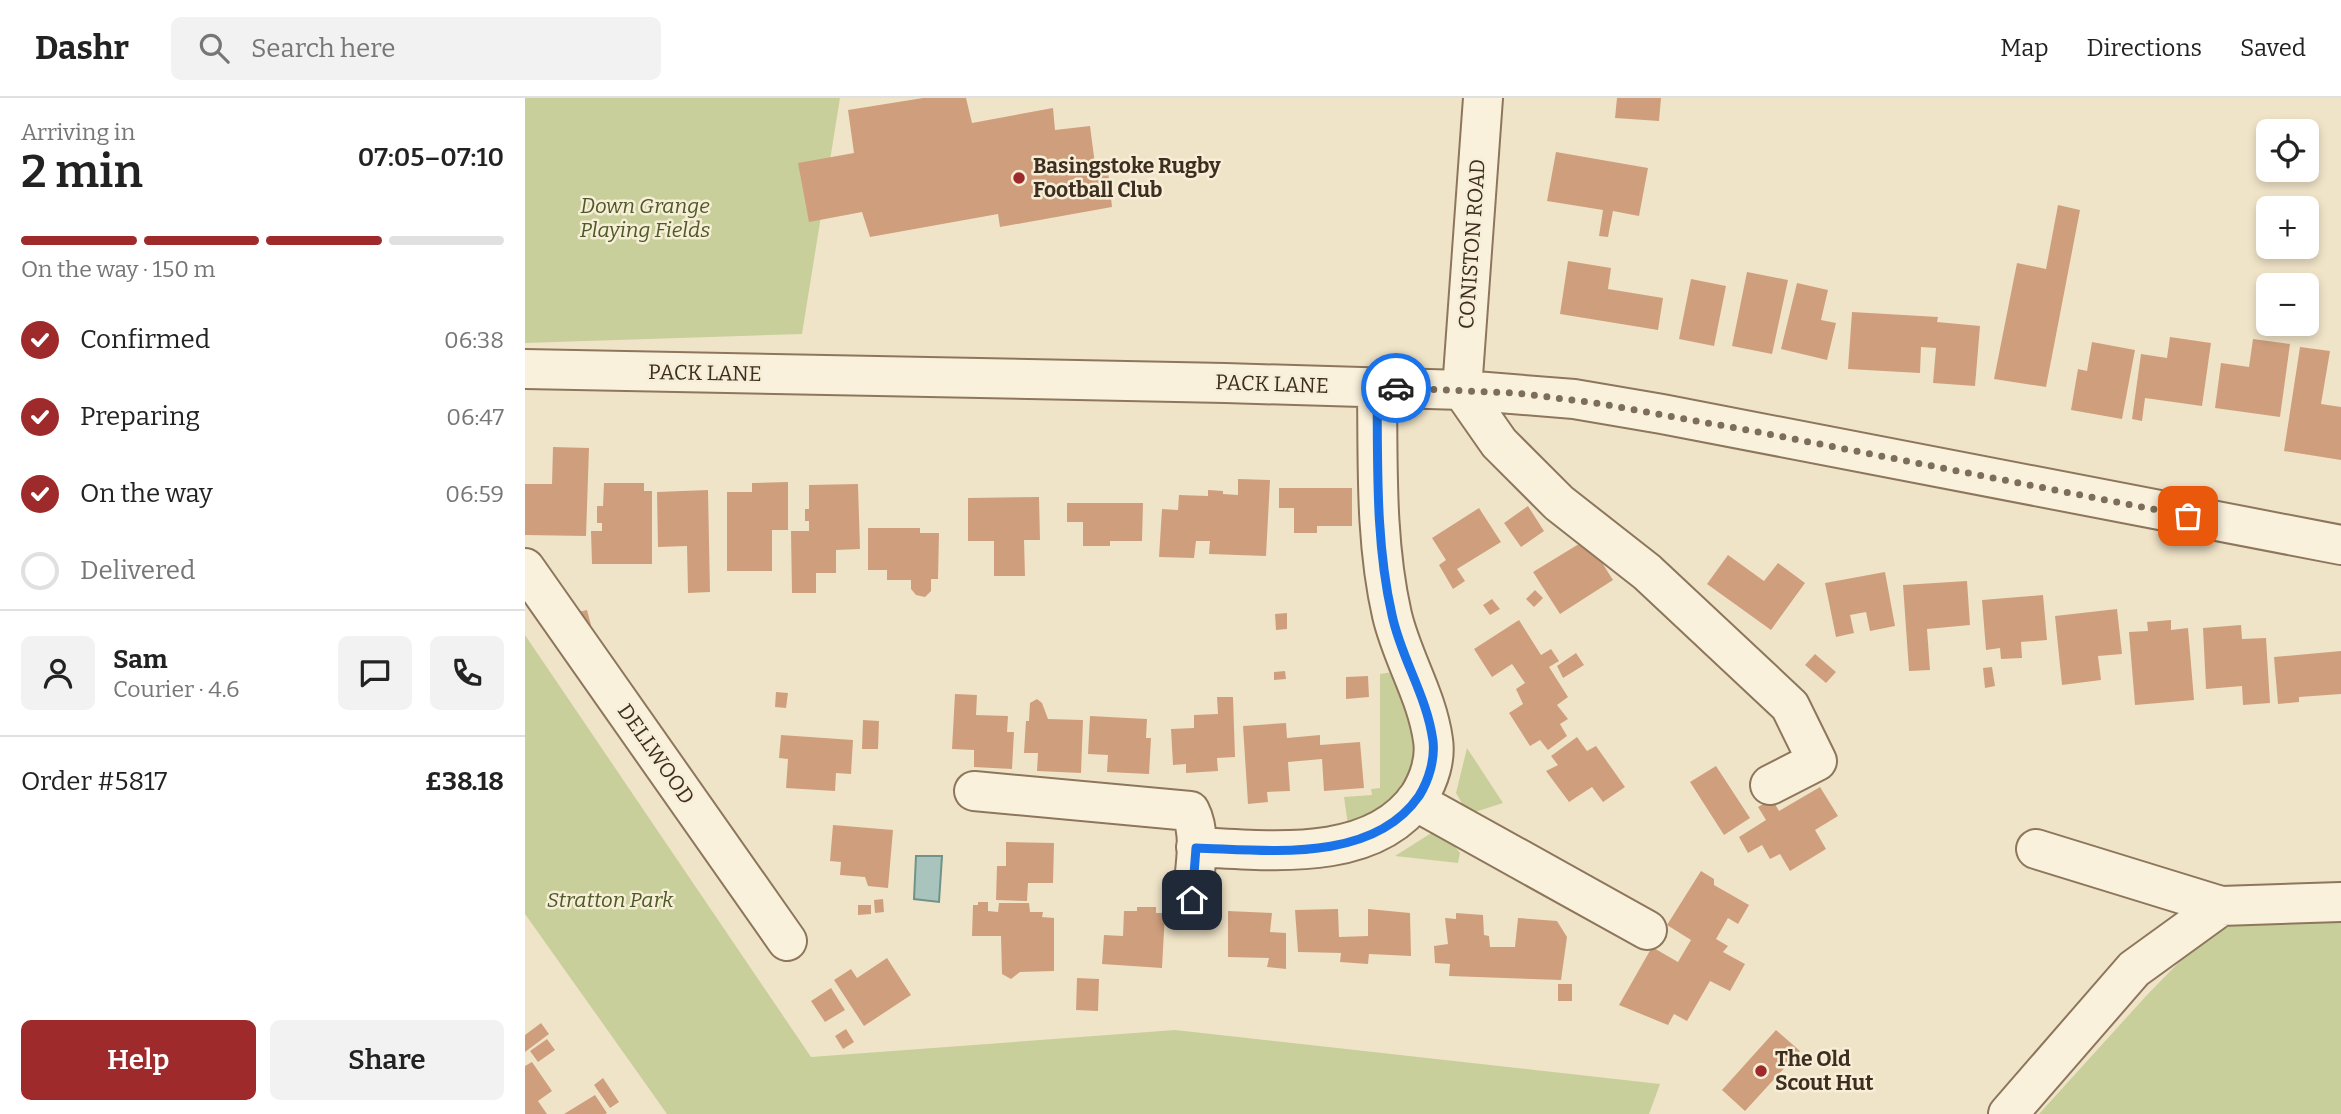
<!DOCTYPE html>
<html lang="en">
<head>
<meta charset="utf-8">
<style>
  :root { --surface:#fff; --page:#f2f2f2; --text:#222; --muted:#767676; --line:#e0e0e0; --accent:#9e2a2b }
  body { margin:0; font-family:Bitter,serif; background:var(--page); color:var(--text); height:100vh; display:flex; flex-direction:column; font-size:26px; white-space:nowrap }
  * { box-sizing:border-box; margin:0 }
  p { font-size:23px; color:var(--muted) }
  .icon { flex:none; width:38px; height:38px; fill:none; stroke:currentColor; stroke-width:2; stroke-linecap:round; stroke-linejoin:round }
  .map { position:relative; flex:1; overflow:hidden }
  .sheet { display:flex; flex-direction:column; background:var(--surface); width:525px }
  .sheet>* { flex:none }
  .fabs { position:absolute; left:1731px; top:21px; display:grid; gap:14px }
  .fabs a { display:grid; place-items:center; width:63px; height:63px; border-radius:10px; background:var(--surface); box-shadow:0 4px 10px #0003; font-size:35px }
  .pin { position:absolute; display:grid; place-items:center; width:60px; height:60px; color:#fff; margin:-30px; border-radius:14px; box-shadow:0 4px 10px #0006 }
  .courier { position:absolute; display:grid; place-items:center; width:70px; height:70px; margin:-35px; border:5px solid #1a73e8; border-radius:50%; background:#fff; color:#222; box-shadow:0 2px 9px #0007 }
  .headline em { font-style:normal; font-weight:600 }
  .headline div { display:flex; flex-direction:column-reverse }
  .headline { display:flex; align-items:center; justify-content:space-between; height:119px; padding:0 21px }
  h1 { font-size:46px; font-weight:600; line-height:52px }
  .bar { display:grid; grid-template-columns:repeat(4,1fr); gap:10px 7px; align-content:center; height:84px; padding:0 21px }
  .bar i { height:9px; border-radius:5px; background:var(--line) }
  .bar .selected { background:var(--accent) }
  .bar p { grid-column:span 4 }
  .line { display:flex; align-items:center; gap:18px; padding:0 21px; border-top:2px solid var(--line) }
  .line div { flex:1 }
  .round { display:grid; place-items:center; flex:none; width:74px; height:74px; border-radius:10px; background:var(--page) }
  ol { padding:0 21px; list-style:none }
  li { display:flex; align-items:center; gap:21px; height:77px }
  li p { margin-inline-start:auto }
  li .icon { padding:7px; border-radius:50%; background:var(--accent); color:#fff; stroke-width:4 }
  li:last-child { color:var(--muted) }
  li i { width:38px; height:38px; border:4px solid var(--line); border-radius:50% }
  .button { display:flex; gap:14px; margin-top:auto; padding:14px 21px }
  .button a { flex:1; height:80px; border-radius:10px; background:var(--accent); color:#fff; font-size:28px; font-weight:600; line-height:80px; text-align:center }
  .button a+a { background:var(--page); color:var(--text) }
  header { display:flex; align-items:center; gap:42px; box-sizing:border-box; height:98px; padding:0 35px; background:var(--surface); border-bottom:2px solid var(--line) }
  header strong { font-size:33px }
  nav { display:flex; gap:38px; margin-inline-start:auto; font-size:24px }
  .search { width:490px; height:63px; background:var(--page); display:flex; align-items:center; gap:18px; box-sizing:border-box; padding:0 24px; border-radius:10px; color:var(--muted); font-size:26px }
  main { display:flex; flex:1; min-height:0 }
  .map>svg:first-child { display:block }
  .green { fill:#c9cf9b }
  .water { fill:#a9c4bc; stroke:#6f938a; stroke-width:2 }
  .building { fill:#cf9f7d }
  .lines { fill:none; stroke-linecap:round; stroke-linejoin:round }
  .minor-casing { stroke:#8d765c; stroke-width:42 }
  .minor { stroke:#faf1dc; stroke-width:38 }
  .done { stroke:#7c6e5b; stroke-width:7; stroke-dasharray:0 12.6 }
  .route { stroke:#1a73e8; stroke-width:9 }
  .poi-dot { fill:#9e2a2b; stroke:#f7eed8; stroke-width:2.5 }
  .labels { text-anchor:middle; dominant-baseline:central; stroke-width:5; stroke-linejoin:round; paint-order:stroke }
  .poi-label { font-size:21px; font-weight:bold; fill:#3d2e20; stroke:#f7eed8; text-anchor:start }
  .park-label { font-size:21px; font-style:italic; fill:#4d5a26; stroke:#f7eed8 }
  .street-label { font-size:21px; fill:#3d2e20; stroke:#f7eed8 }
</style>
</head>
<body>
<header>
<strong>Dashr</strong>
<div class="search"><svg class="icon" aria-label="search" viewBox="0 0 24 24"><circle cx="10" cy="10" r="6"/><path d="M15 15l6 6"/></svg>Search here</div>
<nav><a>Map</a><a>Directions</a><a>Saved</a></nav>
</header>
<main>
<section class="sheet">
<div class="headline"><div><h1>2 min</h1><p>Arriving in</p></div><em>07:05–07:10</em></div>
<div class="bar"><i class="selected"></i><i class="selected"></i><i class="selected"></i><i></i><p>On the way · 150 m</p></div>
<ol>
<li><svg class="icon" aria-label="check" viewBox="0 0 24 24"><path d="M5 12l5 5 9-10"/></svg>Confirmed<p>06:38</p></li>
<li><svg class="icon" aria-label="check" viewBox="0 0 24 24"><path d="M5 12l5 5 9-10"/></svg>Preparing<p>06:47</p></li>
<li><svg class="icon" aria-label="check" viewBox="0 0 24 24"><path d="M5 12l5 5 9-10"/></svg>On the way<p>06:59</p></li>
<li><i></i>Delivered</li>
</ol>
<div class="line" style="height:126px"><a class="round"><svg class="icon" aria-label="person" viewBox="0 0 24 24"><circle cx="12" cy="8" r="4"/><path d="M4 21q1-7 8-7t8 7"/></svg></a><div><b>Sam</b><p>Courier · 4.6</p></div><a class="round"><svg class="icon" aria-label="chat" viewBox="0 0 24 24"><path d="M4 5h16v11H9l-5 4z"/></svg></a><a class="round"><svg class="icon" aria-label="phone" viewBox="0 0 24 24"><path d="M5 4h4l2 5-3 2q2 4 5 5l2-3 5 2v4C11 20 4 13 5 4z"/></svg></a></div>
<div class="line" style="height:91px"><div>Order #5817</div><b>£38.18</b></div>
<div class="button"><a>Help</a><a>Share</a></div>
</section>
<div class="map">
<svg width="1816" height="1016" viewBox="0 0 1816 1016">
  <rect width="100%" height="100%" fill="#f0e4c8"/>
  <path class="green" d="M 0,0 L 315,0 L 277,236 L 0,245 Z
    M 0,537 L 286,959 L 650,932 L 1135,986 L 1124,1016 L 142,1016 L 0,816 Z
    M 880,572 L 903,641 L 890,691 L 824,734 L 819,699 L 847,697 L 846,691 L 855,690 L 855,576 Z
    M 942,650 L 978,705 L 950,714 L 938,707 L 931,695 Z
    M 911,732 L 922,738 L 935,755 L 933,765 L 870,758 Z
    M 1816,818 L 1816,1016 L 1514,1016 L 1621,898 L 1695,822 Z"/>
  <path class="water" d="M 391,758 L 417,758 L 414,804 L 389,801 Z"/>
  <path class="building" d="M 398,0 L 441,0 L 447,25 L 528,10 L 530,32 L 565,28 L 571,74 L 583,73 L 587,109 L 475,129 L 473,116 L 345,139 L 337,114 L 284,124 L 273,65 L 329,55 L 323,12 Z
    M 1092,0 L 1136,0 L 1134,23 L 1090,20 Z
    M 1031,54 L 1123,70 L 1114,118 L 1088,113 L 1083,139 L 1074,138 L 1078,112 L 1022,103 Z
    M 1533,107 L 1555,112 L 1521,289 L 1469,281 L 1492,165 L 1521,171 Z
    M 1043,163 L 1086,170 L 1083,191 L 1138,200 L 1133,232 L 1035,216 Z
    M 1222,174 L 1263,182 L 1247,256 L 1207,248 Z
    M 1166,181 L 1201,188 L 1189,248 L 1154,241 Z
    M 1272,185 L 1303,192 L 1296,222 L 1311,225 L 1302,262 L 1256,251 Z
    M 1327,214 L 1413,219 L 1412,224 L 1455,228 L 1450,288 L 1408,285 L 1411,250 L 1396,249 L 1395,275 L 1323,271 Z
    M 1645,239 L 1686,245 L 1677,308 L 1620,300 L 1617,323 L 1607,321 L 1616,256 L 1642,260 Z
    M 1728,241 L 1765,246 L 1755,319 L 1690,310 L 1696,265 L 1724,269 Z
    M 1567,244 L 1610,252 L 1597,321 L 1546,312 L 1553,271 L 1562,273 Z
    M 1775,249 L 1805,253 L 1796,306 L 1816,309 L 1816,362 L 1759,353 Z
    M 28,349 L 64,350 L 61,438 L 0,437 L 0,386 L 27,386 Z
    M 713,381 L 745,382 L 741,458 L 684,456 L 685,443 L 671,443 L 669,460 L 634,459 L 637,411 L 653,412 L 654,397 L 683,398 L 683,392 L 698,393 L 698,396 L 713,397 Z
    M 263,384 L 263,432 L 247,432 L 247,473 L 202,473 L 202,394 L 227,394 L 227,385 Z
    M 79,385 L 119,385 L 119,393 L 127,393 L 127,466 L 67,466 L 66,433 L 77,433 L 77,425 L 72,425 L 72,408 L 78,408 Z
    M 333,386 L 335,451 L 311,452 L 311,475 L 291,475 L 291,495 L 267,495 L 266,433 L 284,433 L 284,423 L 280,423 L 280,411 L 284,411 L 284,387 Z
    M 754,390 L 827,390 L 827,428 L 792,428 L 792,435 L 769,435 L 769,410 L 754,410 Z
    M 183,392 L 185,494 L 163,495 L 162,448 L 133,449 L 132,394 Z
    M 514,399 L 515,442 L 499,442 L 500,478 L 469,478 L 469,443 L 443,443 L 443,400 Z
    M 542,405 L 618,405 L 617,443 L 585,443 L 585,448 L 558,448 L 558,424 L 542,424 Z
    M 1003,408 L 1019,433 L 996,449 L 979,425 Z
    M 954,410 L 976,444 L 932,471 L 940,483 L 928,491 L 914,467 L 921,462 L 907,440 Z
    M 343,430 L 395,430 L 395,435 L 414,435 L 413,481 L 406,481 L 406,493 L 400,499 L 391,497 L 386,491 L 386,482 L 362,482 L 362,472 L 343,472 Z
    M 1062,441 L 1088,482 L 1035,516 L 1008,474 Z
    M 1203,457 L 1239,483 L 1253,465 L 1280,485 L 1246,532 L 1182,486 Z
    M 1360,474 L 1370,528 L 1345,533 L 1341,514 L 1325,517 L 1329,535 L 1311,539 L 1300,485 Z
    M 1442,483 L 1445,527 L 1402,531 L 1405,572 L 1384,573 L 1378,487 Z
    M 1010,492 L 1018,500 L 1009,509 L 1001,501 Z
    M 1518,497 L 1522,542 L 1496,544 L 1497,560 L 1476,561 L 1475,550 L 1461,552 L 1457,502 Z
    M 967,501 L 975,511 L 965,517 L 958,507 Z
    M 1592,511 L 1597,556 L 1573,558 L 1576,582 L 1537,587 L 1530,518 Z
    M 62,512 L 66,527 L 53,530 L 49,515 Z
    M 762,515 L 762,531 L 751,532 L 750,516 Z
    M 994,522 L 1016,557 L 1026,551 L 1034,563 L 1024,569 L 1043,599 L 1032,607 L 1043,621 L 1035,626 L 1042,638 L 1023,652 L 1015,642 L 1005,648 L 984,615 L 998,606 L 991,591 L 1000,585 L 987,566 L 967,579 L 949,551 Z
    M 1646,522 L 1646,532 L 1663,530 L 1669,602 L 1610,607 L 1604,534 L 1623,533 L 1622,524 Z
    M 1716,527 L 1717,541 L 1741,540 L 1745,605 L 1718,607 L 1717,588 L 1681,591 L 1678,530 Z
    M 1816,553 L 1816,596 L 1774,599 L 1774,604 L 1753,606 L 1749,559 Z
    M 1051,555 L 1059,567 L 1038,580 L 1032,568 Z
    M 1290,556 L 1311,574 L 1301,585 L 1280,567 Z
    M 1467,569 L 1470,588 L 1460,590 L 1458,570 Z
    M 760,573 L 761,581 L 749,582 L 749,574 Z
    M 843,578 L 844,599 L 821,601 L 821,579 Z
    M 251,594 L 263,595 L 261,610 L 250,609 Z
    M 430,596 L 452,597 L 451,617 L 483,618 L 482,634 L 489,634 L 487,671 L 449,669 L 449,652 L 427,651 Z
    M 692,599 L 708,599 L 710,659 L 692,660 L 693,673 L 661,675 L 661,666 L 648,667 L 646,631 L 669,630 L 669,617 L 693,616 Z
    M 512,601 L 517,605 L 523,621 L 558,622 L 556,675 L 512,673 L 513,655 L 499,655 L 501,623 L 504,623 L 505,605 Z
    M 565,618 L 622,621 L 621,640 L 626,640 L 624,676 L 582,674 L 583,657 L 563,656 Z
    M 338,622 L 354,623 L 353,651 L 337,651 Z
    M 761,625 L 762,640 L 795,637 L 795,647 L 835,644 L 839,690 L 799,693 L 797,661 L 763,664 L 765,693 L 742,694 L 743,704 L 723,706 L 718,628 Z
    M 256,637 L 328,642 L 326,676 L 311,675 L 310,693 L 261,690 L 263,661 L 254,660 Z
    M 1052,639 L 1062,653 L 1071,648 L 1100,689 L 1078,704 L 1067,689 L 1044,704 L 1021,673 L 1033,667 L 1026,658 Z
    M 1191,668 L 1225,720 L 1199,737 L 1165,684 Z
    M 1295,689 L 1313,718 L 1290,732 L 1301,751 L 1265,773 L 1255,756 L 1245,761 L 1237,747 L 1223,755 L 1214,739 L 1241,722 L 1233,709 L 1247,701 L 1254,713 Z
    M 308,727 L 368,732 L 363,790 L 343,788 L 340,779 L 315,777 L 316,764 L 305,763 Z
    M 481,744 L 529,745 L 528,785 L 503,785 L 502,803 L 471,802 L 472,768 L 481,768 Z
    M 1176,773 L 1189,781 L 1189,787 L 1224,807 L 1213,826 L 1203,820 L 1191,841 L 1203,848 L 1198,854 L 1220,866 L 1205,893 L 1185,883 L 1162,923 L 1149,916 L 1143,927 L 1094,907 L 1127,849 L 1153,864 L 1166,842 L 1142,827 Z
    M 358,801 L 359,814 L 350,815 L 349,802 Z
    M 453,804 L 463,804 L 463,813 L 473,814 L 474,805 L 504,805 L 505,814 L 518,814 L 517,819 L 529,820 L 529,873 L 495,874 L 486,881 L 477,876 L 476,838 L 447,838 L 448,807 L 453,807 Z
    M 333,807 L 346,807 L 346,816 L 333,817 Z
    M 612,809 L 631,809 L 631,815 L 640,815 L 637,870 L 577,866 L 579,837 L 598,838 L 599,813 L 612,813 Z
    M 813,811 L 814,839 L 843,838 L 843,811 L 885,815 L 886,858 L 844,856 L 843,866 L 815,864 L 816,855 L 773,854 L 770,812 Z
    M 703,813 L 747,815 L 745,834 L 761,835 L 761,871 L 742,869 L 744,860 L 703,859 Z
    M 931,815 L 958,817 L 959,837 L 964,838 L 965,849 L 990,849 L 993,820 L 1032,823 L 1042,839 L 1036,882 L 924,878 L 925,866 L 910,865 L 909,848 L 923,846 L 920,820 L 931,821 Z
    M 362,860 L 386,897 L 339,928 L 309,882 L 326,871 L 332,880 Z
    M 552,880 L 574,881 L 573,913 L 551,912 Z
    M 1033,886 L 1047,886 L 1047,903 L 1033,903 Z
    M 306,890 L 320,912 L 300,924 L 286,903 Z
    M 16,925 L 24,936 L 0,954 L 0,937 Z
    M 321,931 L 329,944 L 318,951 L 310,938 Z
    M 1251,932 L 1275,953 L 1220,1013 L 1197,992 Z
    M 22,941 L 30,952 L 13,964 L 5,953 Z
    M 7,964 L 27,993 L 13,1003 L 22,1016 L 0,1016 L 0,968 Z
    M 78,980 L 94,1004 L 85,1010 L 69,987 Z
    M 70,997 L 82,1015 L 80,1016 L 39,1016 Z"/>
  <g class="lines">
    <g class="minor-casing">
      <path id="minor" d="M 958,0 L 937,292 L 974,345 L 1034,405 L 1122,474 L 1265,608 L 1292,663 L 1245,687
        M 0,271 L 700,285 L 937,292 L 1049,301 L 1137,316 L 1816,447
        M 0,470 L 262,843
        M 449,693 L 665,713 C 678,738 669,774 667,802
        M 890,703 L 1122,832
        M 671,749 C 742,752 848,766 894,698 C 904,682 911,661 908,642 C 902,598 877,560 867,517 C 850,443 853,364 852,289
        M 1511,751 L 1696,808
        M 1483,1016 L 1609,871 L 1696,808 L 1816,804"/>
    </g>
    <use href="#minor" class="minor"/>
  </g>
  <g class="lines">
    <path class="done" d="M 871,290 L 991,295 L 1071,305 L 1233,334 L 1663,418"/>
    <path class="route" d="M 667,802 L 671,750 C 742,752 847,766 894,698 C 904,682 910,661 908,643 C 902,598 876,560 867,517 C 850,443 853,364 852,289 L 871,290"/>
  </g>
  <g class="poi-dot">
    <circle cx="494" cy="80" r="7"/>
    <circle cx="1236" cy="973" r="7"/>
  </g>
  <g class="labels">
    <g class="poi-label">
      <text x="508" y="68">Basingstoke Rugby<tspan x="508" dy="24">Football Club</tspan></text>
      <text x="1250" y="961">The Old<tspan x="1250" dy="24">Scout Hut</tspan></text>
    </g>
    <g class="park-label">
      <text x="120" y="108">Down Grange<tspan x="120" dy="24">Playing Fields</tspan></text>
      <text x="85" y="802">Stratton Park</text>
    </g>
    <g class="street-label">
      <text transform="translate(947 146) rotate(-86)">CONISTON ROAD</text>
      <text transform="translate(180 275) rotate(1)">PACK LANE</text>
      <text transform="translate(747 286) rotate(2)">PACK LANE</text>
      <text transform="translate(131 656) rotate(55)">DELLWOOD</text>
    </g>
  </g>
</svg>
<div class="fabs">
<a><svg class="icon" aria-label="locate" viewBox="0 0 24 24"><circle cx="12" cy="12" r="6"/><path d="M12 2v4M12 18v4M2 12h4M18 12h4"/></svg></a>
<a>+</a>
<a>−</a>
</div>
<div class="pin" style="left:1663px;top:418px;background:#ea580c"><svg class="icon" aria-label="bag" viewBox="0 0 24 24"><path d="M5 8h14l-1 12H6zM9 8a3 3 0 0 1 6 0"/></svg></div>
<div class="pin" style="left:667px;top:802px;background:#1f2937"><svg class="icon" aria-label="home" viewBox="0 0 24 24"><path d="M3 11l9-7 9 7M6 9v11h12V9"/></svg></div>
<div class="courier" style="left:871px;top:290px"><svg class="icon" aria-label="car" viewBox="0 0 24 24"><path d="M5 17H2v-5l4-1 3-4h7l3 4 3 1v5h-3M9 17h6M6 11h13"/><circle cx="7" cy="17" r="2"/><circle cx="17" cy="17" r="2"/></svg></div>
</div>
</main>
</body>
</html>
